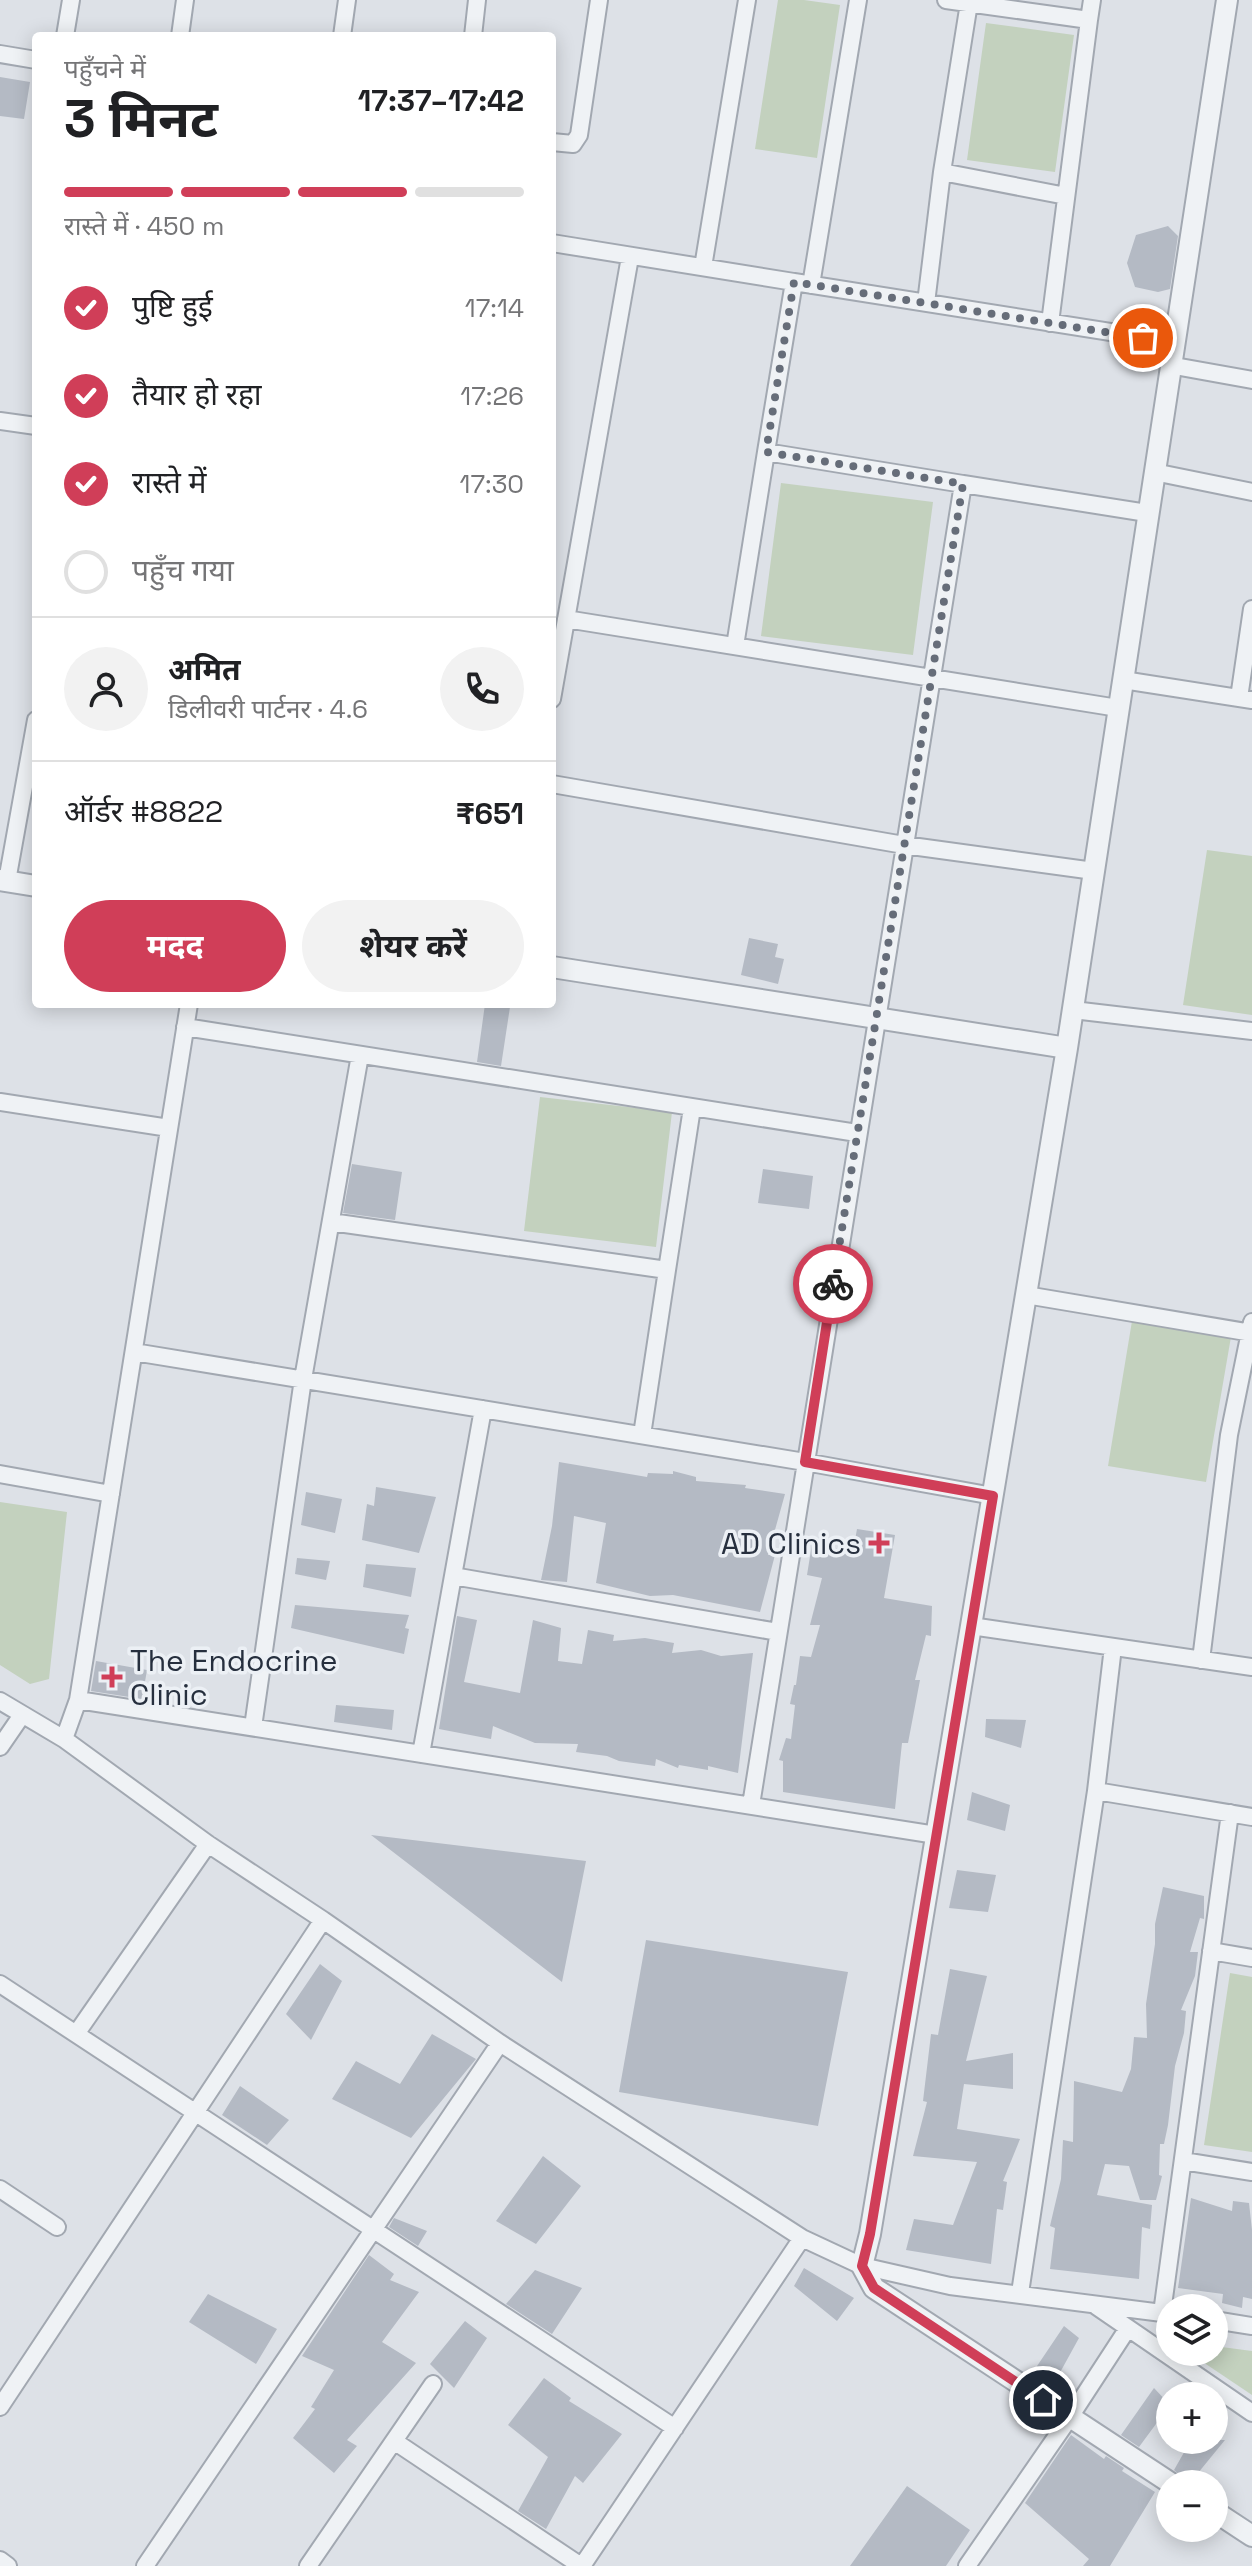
<!DOCTYPE html>
<html lang="hi">
<head>
<meta charset="utf-8">
<style>
  :root { --surface:#fff; --page:#f2f2f2; --text:#202124; --muted:#757577; --line:#e0e0e0; --accent:#d03e58 }
  body { margin:0; font-family:"Space Grotesk","Noto Sans Devanagari",sans-serif; background:var(--page); color:var(--text); height:100vh; display:flex; flex-direction:column; font-size:30px; white-space:nowrap }
  * { box-sizing:border-box; margin:0 }
  p { font-size:26px; color:var(--muted) }
  .icon { flex:none; width:44px; height:44px; fill:none; stroke:currentColor; stroke-width:2; stroke-linecap:round; stroke-linejoin:round }
  .map { position:relative; flex:1; overflow:hidden }
  .side { position:absolute; left:32px; top:32px; width:524px; height:976px; display:flex; flex-direction:column; background:var(--surface); border-radius:8px; box-shadow:0 4px 20px #0003 }
  .side>* { flex:none }
  .tools { position:absolute; left:1156px; top:2294px; display:grid; gap:16px }
  .tools a { display:grid; place-items:center; width:72px; height:72px; border-radius:50%; background:var(--surface); box-shadow:0 4px 20px #0003; font-size:40px }
  .pin { position:absolute; display:grid; place-items:center; width:68px; height:68px; color:#fff; margin:-34px; border:4px solid #fff; border-radius:50%; box-shadow:0 2px 8px #0007 }
  .courier { position:absolute; display:grid; place-items:center; width:80px; height:80px; margin:-40px; border:6px solid #d03e58; border-radius:50%; background:#fff; color:#222; box-shadow:0 2px 10px #0007 }
  .overview em { font-style:normal; font-weight:700 }
  .overview div { display:flex; flex-direction:column-reverse }
  .overview { display:flex; align-items:center; justify-content:space-between; height:136px; padding:0 32px }
  h1 { font-size:52px; font-weight:700; line-height:60px }
  .bar { display:grid; grid-template-columns:repeat(4,1fr); gap:12px 8px; align-content:center; height:96px; padding:0 32px }
  .bar i { height:10px; border-radius:6px; background:var(--line) }
  .bar .on { background:var(--accent) }
  .bar p { grid-column:span 4 }
  .line { display:flex; align-items:center; gap:20px; padding:0 32px; border-top:2px solid var(--line) }
  .line div { flex:1 }
  .round { display:grid; place-items:center; flex:none; width:84px; height:84px; border-radius:42px; background:var(--page) }
  ol { padding:0 32px; list-style:none }
  li { display:flex; align-items:center; gap:24px; height:88px }
  li p { margin-inline-start:auto }
  li .icon { padding:8px; border-radius:50%; background:var(--accent); color:#fff; stroke-width:4 }
  li:last-child { color:var(--muted) }
  li i { width:44px; height:44px; border:4px solid var(--line); border-radius:50% }
  .primary-button { display:flex; gap:16px; margin-top:auto; padding:16px 32px }
  .primary-button a { flex:1; height:92px; border-radius:48px; background:var(--accent); color:#fff; font-size:32px; font-weight:700; line-height:92px; text-align:center }
  .primary-button a+a { background:var(--page); color:var(--text) }
  .map>svg:first-child { display:block }
  .green { fill:#c3d1be }
  .building { fill:#b4bac4 }
  .lines { fill:none; stroke-linecap:round; stroke-linejoin:round }
  .minor-casing { stroke:#a2a8b1; stroke-width:20 }
  .tertiary-casing { stroke:#a2a8b1; stroke-width:24 }
  .minor { stroke:#eff2f5; stroke-width:16 }
  .tertiary { stroke:#eff2f5; stroke-width:20 }
  .done { stroke:#666d79; stroke-width:8; stroke-dasharray:0 14.4 }
  .route { stroke:#d03e58; stroke-width:10 }
  .poi-dot { fill:#d03e58; stroke:#ecf0f5; stroke-width:3 }
  .labels { text-anchor:middle; dominant-baseline:central; stroke-width:7; stroke-linejoin:round; paint-order:stroke }
  .poi-label { font-size:30px; fill:#262f3e; stroke:#ecf0f5; text-anchor:end }
</style>
</head>
<body>
<div class="map">
<svg width="1252" height="2566" viewBox="0 0 1252 2566">
  <rect width="100%" height="100%" fill="#dde1e7"/>
  <path class="green" d="M 778,0 L 804,0 L 840,5 L 817,158 L 755,149 Z
    M 986,23 L 1074,35 L 1055,172 L 967,160 Z
    M 781,483 L 933,502 L 913,655 L 761,636 Z
    M 1207,850 L 1252,856 L 1252,1015 L 1183,1005 Z
    M 540,1097 L 672,1112 L 656,1247 L 524,1231 Z
    M 1133,1315 L 1232,1331 L 1206,1482 L 1108,1466 Z
    M 0,1502 L 67,1512 L 49,1679 L 30,1684 L 0,1665 Z
    M 1230,1973 L 1252,1977 L 1252,2152 L 1204,2145 Z
    M 1214,2346 L 1252,2351 L 1252,2395 L 1188,2352 L 1214,2352 Z"/>
  <path class="building" d="M 0,77 L 30,82 L 24,119 L 0,116 Z
    M 1168,226 L 1178,236 L 1170,289 L 1158,292 L 1135,287 L 1127,263 L 1136,235 Z
    M 749,938 L 778,944 L 775,957 L 784,959 L 778,984 L 741,975 Z
    M 485,1004 L 510,1007 L 501,1066 L 477,1062 Z
    M 352,1164 L 402,1172 L 395,1220 L 343,1213 Z
    M 763,1169 L 813,1176 L 809,1209 L 758,1203 Z
    M 559,1462 L 647,1477 L 648,1473 L 673,1474 L 673,1471 L 696,1477 L 696,1481 L 746,1485 L 745,1488 L 785,1494 L 768,1555 L 775,1555 L 760,1612 L 673,1595 L 650,1596 L 596,1583 L 606,1523 L 574,1516 L 567,1582 L 541,1580 L 552,1526 Z
    M 376,1487 L 436,1497 L 419,1553 L 362,1540 L 367,1504 L 374,1506 Z
    M 306,1492 L 342,1499 L 335,1533 L 301,1525 Z
    M 857,1529 L 895,1535 L 884,1598 L 932,1606 L 931,1636 L 926,1635 L 915,1680 L 920,1680 L 908,1743 L 902,1743 L 895,1809 L 783,1792 L 783,1761 L 779,1760 L 786,1738 L 791,1739 L 795,1705 L 790,1704 L 794,1685 L 796,1685 L 800,1656 L 811,1657 L 820,1625 L 810,1625 L 822,1578 L 807,1575 L 812,1544 L 853,1551 Z
    M 297,1558 L 330,1561 L 326,1580 L 295,1574 Z
    M 366,1564 L 416,1568 L 411,1597 L 363,1587 Z
    M 295,1605 L 409,1615 L 405,1628 L 409,1629 L 404,1654 L 291,1628 Z
    M 457,1616 L 477,1620 L 464,1682 L 520,1693 L 533,1620 L 561,1628 L 558,1661 L 582,1664 L 588,1630 L 614,1635 L 613,1641 L 645,1638 L 674,1643 L 672,1653 L 701,1650 L 721,1656 L 753,1653 L 738,1773 L 708,1766 L 708,1770 L 679,1765 L 678,1768 L 656,1759 L 655,1766 L 619,1761 L 607,1756 L 576,1752 L 578,1744 L 535,1743 L 493,1726 L 491,1739 L 439,1729 Z
    M 96,1661 L 147,1670 L 142,1699 L 91,1691 Z
    M 336,1705 L 394,1710 L 392,1730 L 334,1722 Z
    M 986,1719 L 1026,1720 L 1021,1748 L 985,1737 Z
    M 972,1792 L 1010,1805 L 1005,1831 L 967,1820 Z
    M 371,1835 L 586,1861 L 562,1982 Z
    M 957,1870 L 996,1875 L 988,1912 L 949,1908 Z
    M 1163,1887 L 1204,1896 L 1204,1919 L 1200,1918 L 1190,1952 L 1198,1952 L 1195,1976 L 1181,2010 L 1186,2011 L 1184,2033 L 1175,2066 L 1168,2125 L 1164,2144 L 1160,2144 L 1159,2175 L 1162,2176 L 1156,2200 L 1140,2200 L 1129,2166 L 1105,2164 L 1097,2195 L 1152,2205 L 1150,2229 L 1142,2227 L 1139,2279 L 1050,2269 L 1055,2228 L 1050,2226 L 1061,2179 L 1063,2140 L 1073,2142 L 1074,2081 L 1122,2092 L 1131,2069 L 1134,2037 L 1147,2038 L 1146,2004 L 1155,1944 L 1155,1924 Z
    M 646,1940 L 848,1972 L 818,2126 L 619,2092 Z
    M 320,1964 L 342,1981 L 311,2040 L 286,2014 Z
    M 950,1969 L 987,1976 L 966,2061 L 1013,2053 L 1013,2089 L 964,2084 L 957,2129 L 1020,2139 L 1003,2181 L 1007,2182 L 1003,2210 L 997,2209 L 991,2264 L 906,2250 L 914,2219 L 953,2225 L 977,2162 L 913,2156 L 927,2102 L 923,2101 L 931,2034 L 938,2035 Z
    M 432,2034 L 476,2059 L 411,2138 L 332,2099 L 356,2061 L 400,2084 Z
    M 240,2086 L 289,2120 L 267,2145 L 222,2115 Z
    M 543,2156 L 581,2186 L 536,2244 L 496,2221 Z
    M 1191,2198 L 1232,2211 L 1233,2201 L 1249,2203 L 1252,2230 L 1252,2299 L 1243,2297 L 1242,2308 L 1222,2303 L 1223,2294 L 1178,2288 Z
    M 394,2218 L 427,2231 L 418,2246 L 389,2227 Z
    M 369,2255 L 394,2274 L 390,2280 L 419,2292 L 382,2342 L 416,2363 L 347,2440 L 357,2446 L 334,2473 L 293,2438 L 315,2409 L 311,2407 L 334,2370 L 302,2356 Z
    M 804,2268 L 854,2298 L 837,2321 L 794,2286 Z
    M 535,2270 L 582,2288 L 552,2334 L 506,2304 Z
    M 208,2294 L 277,2329 L 256,2364 L 189,2322 Z
    M 465,2321 L 487,2338 L 454,2388 L 430,2364 Z
    M 1064,2326 L 1079,2338 L 1052,2387 L 1033,2372 Z
    M 544,2378 L 571,2398 L 569,2401 L 622,2434 L 583,2483 L 575,2476 L 546,2529 L 518,2511 L 548,2457 L 508,2425 Z
    M 1154,2388 L 1170,2405 L 1139,2447 L 1121,2435 Z
    M 1071,2435 L 1104,2459 L 1106,2456 L 1124,2468 L 1122,2471 L 1155,2492 L 1110,2566 L 1083,2566 L 1089,2559 L 1025,2503 Z
    M 1191,2440 L 1225,2440 L 1189,2484 L 1185,2484 L 1183,2478 L 1174,2470 Z
    M 907,2486 L 970,2530 L 946,2566 L 850,2566 Z"/>
  <g class="lines">
    <g class="minor-casing">
      <path id="minor" d="M 946,0 L 1089,20 L 1092,0
        M 969,3 L 942,172 L 1066,196
        M 65,36 L 71,0
        M 180,36 L 185,0
        M 342,36 L 347,0
        M 473,36 L 477,0
        M 0,54 L 36,60
        M 552,142 L 573,144 L 579,135 L 599,0
        M 552,243 L 794,282 L 766,452 L 963,484 L 751,1805
        M 703,267 L 747,0
        M 794,282 L 1174,342
        M 811,285 L 858,0
        M 926,303 L 942,172
        M 1050,323 L 1089,20
        M 1169,365 L 1252,380
        M 0,421 L 36,426
        M 1154,472 L 1252,492
        M 963,484 L 1147,513
        M 566,619 L 1118,708
        M 735,646 L 766,452
        M 1123,680 L 1252,700
        M 1239,698 L 1252,609
        M 552,699 L 630,257
        M 552,784 L 904,845 L 1094,871
        M 7,881 L 36,720
        M 1073,1010 L 1252,1031
        M 185,1027 L 857,1133
        M 0,1102 L 169,1128
        M 331,1222 L 667,1270 L 692,1108
        M 1026,1295 L 1252,1333
        M 134,1352 L 805,1462 L 993,1496
        M 642,1435 L 667,1270
        M 0,1474 L 111,1494
        M 453,1576 L 778,1632
        M 971,1626 L 1252,1667
        M 1113,1647 L 1096,1791 L 1252,1817
        M 1201,1660 L 1229,1435 L 1252,1322
        M 78,1700 L 936,1835
        M 0,1701 L 64,1739 L 208,1844 L 323,1920 L 500,2043 L 802,2238 L 862,2266 L 950,2286 L 1170,2314
        M 253,1727 L 303,1379 L 360,1055
        M 64,1739 L 78,1700 L 189,1004
        M 0,1747 L 22,1715
        M 421,1754 L 483,1409
        M 1211,1951 L 1252,1958
        M 0,1984 L 675,2428
        M 76,2034 L 208,1844
        M 1183,2161 L 1252,2172
        M 0,2189 L 57,2227
        M 1020,2293 L 1096,1791
        M 1096,2306 L 1252,2413
        M 1162,2313 L 1230,1813
        M 1214,2320 L 1252,2326
        M 0,2407 L 323,1920
        M 394,2441 L 581,2566
        M 0,2560 L 8,2566
        M 145,2566 L 500,2043
        M 308,2566 L 433,2384
        M 582,2566 L 802,2238
        M 967,2566 L 1070,2417 L 1128,2328"/>
    </g>
    <g class="tertiary-casing">
      <path id="tertiary" d="M 0,880 L 36,886
        M 552,967 L 1067,1048
        M 1172,2484 L 874,2288 L 862,2266 L 870,2234 L 1067,1048 L 1227,0
        M 1214,2511 L 1252,2536"/>
    </g>
    <use href="#minor" class="minor"/>
    <use href="#tertiary" class="tertiary"/>
  </g>
  <g class="lines">
    <path class="done" d="M 833,1284 L 963,484 L 766,452 L 794,282 L 1143,338"/>
    <path class="route" d="M 833,1284 L 805,1462 L 993,1496 L 870,2234 L 862,2266 L 874,2288 L 1043,2400"/>
  </g>
  <g class="poi-dot">
    <path d="M875 1531h8v8h8v8h-8v8h-8v-8h-8v-8h8z"/>
    <path d="M108 1665h8v8h8v8h-8v8h-8v-8h-8v-8h8z"/>
  </g>
  <g class="labels">
    <g class="poi-label">
      <text x="861" y="1543">AD Clinics</text>
      <text x="130" y="1660" text-anchor="start">The Endocrine<tspan x="130" dy="34">Clinic</tspan></text>
    </g>
  </g>
</svg>
<div class="tools">
<a><svg class="icon" aria-label="layers" viewBox="0 0 24 24"><path d="M12 4l9 5-9 5-9-5zM3 14l9 5 9-5"/></svg></a>
<a>+</a>
<a>−</a>
</div>
<div class="pin" style="left:1143px;top:338px;background:#ea580c"><svg class="icon" aria-label="bag" viewBox="0 0 24 24"><path d="M5 8h14l-1 12H6zM9 8a3 3 0 0 1 6 0"/></svg></div>
<div class="pin" style="left:1043px;top:2400px;background:#1f2937"><svg class="icon" aria-label="home" viewBox="0 0 24 24"><path d="M3 11l9-7 9 7M6 9v11h12V9"/></svg></div>
<div class="courier" style="left:833px;top:1284px"><svg class="icon" aria-label="bike" viewBox="0 0 24 24"><circle cx="6" cy="16" r="4"/><circle cx="18" cy="16" r="4"/><path d="M6 16l4-8h5l3 8M10 8l3 8H6M13 5h3"/></svg></div>
<section class="side">
<div class="overview"><div><h1>3 मिनट</h1><p>पहुँचने में</p></div><em>17:37–17:42</em></div>
<div class="bar"><i class="on"></i><i class="on"></i><i class="on"></i><i></i><p>रास्ते में · 450 m</p></div>
<ol>
<li><svg class="icon" aria-label="check" viewBox="0 0 24 24"><path d="M5 12l5 5 9-10"/></svg>पुष्टि हुई<p>17:14</p></li>
<li><svg class="icon" aria-label="check" viewBox="0 0 24 24"><path d="M5 12l5 5 9-10"/></svg>तैयार हो रहा<p>17:26</p></li>
<li><svg class="icon" aria-label="check" viewBox="0 0 24 24"><path d="M5 12l5 5 9-10"/></svg>रास्ते में<p>17:30</p></li>
<li><i></i>पहुँच गया</li>
</ol>
<div class="line" style="height:144px"><a class="round"><svg class="icon" aria-label="person" viewBox="0 0 24 24"><circle cx="12" cy="8" r="4"/><path d="M4 21q1-7 8-7t8 7"/></svg></a><div><b>अमित</b><p>डिलीवरी पार्टनर · 4.6</p></div><a class="round"><svg class="icon" aria-label="phone" viewBox="0 0 24 24"><path d="M5 4h4l2 5-3 2q2 4 5 5l2-3 5 2v4C11 20 4 13 5 4z"/></svg></a></div>
<div class="line" style="height:104px"><div>ऑर्डर #8822</div><b>₹651</b></div>
<div class="primary-button"><a>मदद</a><a>शेयर करें</a></div>
</section>
</div>
</body>
</html>
